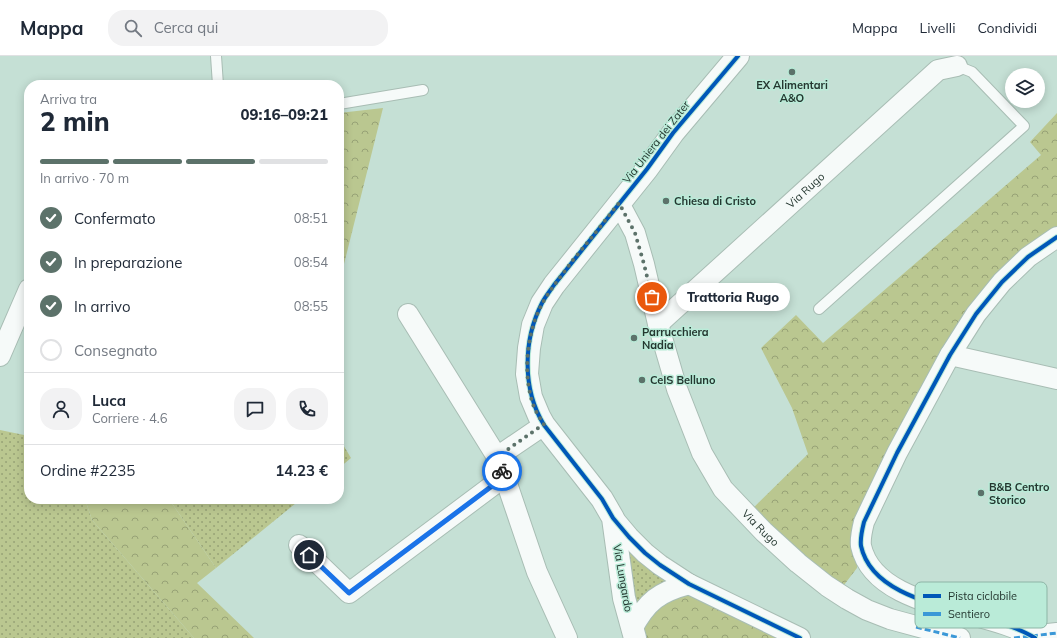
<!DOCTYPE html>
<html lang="it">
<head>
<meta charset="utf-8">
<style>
  :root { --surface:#fff; --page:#f2f2f3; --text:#1f2937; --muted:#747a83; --line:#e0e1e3; --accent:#5c726a }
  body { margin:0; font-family:Mulish,sans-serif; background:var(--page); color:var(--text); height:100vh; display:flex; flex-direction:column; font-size:15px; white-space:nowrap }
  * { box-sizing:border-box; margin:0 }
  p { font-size:13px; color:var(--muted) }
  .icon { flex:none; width:22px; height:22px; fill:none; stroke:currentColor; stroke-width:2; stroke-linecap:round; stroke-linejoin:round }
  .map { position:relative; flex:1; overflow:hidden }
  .side { position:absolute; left:24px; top:24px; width:320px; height:424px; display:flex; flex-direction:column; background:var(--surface); border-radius:16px; box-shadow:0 2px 10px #0003 }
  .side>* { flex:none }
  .controls { position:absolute; left:1005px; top:12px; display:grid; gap:8px }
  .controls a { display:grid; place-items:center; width:40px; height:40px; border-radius:50%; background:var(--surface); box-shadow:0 2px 10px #0003; font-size:20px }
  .pin { position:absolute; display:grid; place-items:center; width:34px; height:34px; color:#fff; margin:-17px; border:2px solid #fff; border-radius:50%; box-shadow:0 1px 4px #0007 }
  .courier { position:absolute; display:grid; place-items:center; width:40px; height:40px; margin:-20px; border:3px solid #1a73e8; border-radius:50%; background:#fff; color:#222; box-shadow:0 1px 5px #0007 }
  .bubble { position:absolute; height:28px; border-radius:14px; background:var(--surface); box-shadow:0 2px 10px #0003; font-size:13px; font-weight:800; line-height:28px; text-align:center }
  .head em { font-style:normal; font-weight:800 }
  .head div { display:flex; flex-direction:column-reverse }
  .head { display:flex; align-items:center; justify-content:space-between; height:68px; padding:0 16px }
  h1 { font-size:26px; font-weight:800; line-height:30px }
  .bar { display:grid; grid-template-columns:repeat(4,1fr); gap:6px 4px; align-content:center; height:48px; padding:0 16px }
  .bar i { height:5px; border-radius:3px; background:var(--line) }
  .bar .active { background:var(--accent) }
  .bar p { grid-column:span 4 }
  .line { display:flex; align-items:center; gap:10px; padding:0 16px; border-top:1px solid var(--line) }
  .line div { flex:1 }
  .round { display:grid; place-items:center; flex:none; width:42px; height:42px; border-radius:16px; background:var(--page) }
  ol { padding:0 16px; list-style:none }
  li { display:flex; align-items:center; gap:12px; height:44px }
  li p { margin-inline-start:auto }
  li .icon { padding:4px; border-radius:50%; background:var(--accent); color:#fff; stroke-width:4 }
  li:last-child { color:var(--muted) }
  li i { width:22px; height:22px; border:2px solid var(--line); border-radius:50% }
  header { display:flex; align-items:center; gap:24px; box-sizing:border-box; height:56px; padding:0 20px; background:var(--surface); border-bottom:1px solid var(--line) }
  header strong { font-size:19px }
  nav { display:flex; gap:22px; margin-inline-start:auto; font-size:14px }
  .search { width:280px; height:36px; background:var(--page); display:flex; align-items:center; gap:10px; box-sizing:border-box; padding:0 14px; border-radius:16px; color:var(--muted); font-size:15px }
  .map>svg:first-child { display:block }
  .grass { fill:url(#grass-dots) }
  .forest { fill:url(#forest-crowns) }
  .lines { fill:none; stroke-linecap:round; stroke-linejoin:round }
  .lane-casing { stroke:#a8bdb4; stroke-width:12 }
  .street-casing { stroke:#a8bdb4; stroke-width:22 }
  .secondary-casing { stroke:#a8bdb4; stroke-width:24 }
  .lane { stroke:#f6faf9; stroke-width:10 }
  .street { stroke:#f6faf9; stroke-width:20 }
  .secondary { stroke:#f6faf9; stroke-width:22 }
  .quiet { stroke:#3b98d7; stroke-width:3; stroke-dasharray:6 3; stroke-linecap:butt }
  .cycleway-casing { stroke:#baebd8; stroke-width:6 }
  .cycleway { stroke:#0057b8; stroke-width:4 }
  .done { stroke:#5c726a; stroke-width:4; stroke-dasharray:0 7.2 }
  .route { stroke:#1a73e8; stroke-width:5 }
  .poi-dot { fill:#5c726a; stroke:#baebd8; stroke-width:1.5 }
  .labels { text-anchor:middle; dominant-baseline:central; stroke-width:3; stroke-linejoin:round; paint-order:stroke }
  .poi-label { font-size:11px; font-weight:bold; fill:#243730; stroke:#baebd8; text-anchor:start }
  .street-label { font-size:11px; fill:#243730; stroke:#baebd8 }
  .key { fill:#baebd8; stroke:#8db5a6; stroke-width:1 }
  .key-label { font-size:11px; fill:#243730 }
</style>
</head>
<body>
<header>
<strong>Mappa</strong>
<div class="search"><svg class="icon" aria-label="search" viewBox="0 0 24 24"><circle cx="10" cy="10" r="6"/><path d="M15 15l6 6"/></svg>Cerca qui</div>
<nav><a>Mappa</a><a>Livelli</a><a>Condividi</a></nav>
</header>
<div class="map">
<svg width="1057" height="582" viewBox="0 0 1057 582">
  <defs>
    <pattern id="grass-dots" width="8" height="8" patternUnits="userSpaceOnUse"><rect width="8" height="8" fill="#bac790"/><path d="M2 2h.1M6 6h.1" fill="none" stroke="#97a276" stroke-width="1.8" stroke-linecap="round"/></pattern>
    <pattern id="forest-crowns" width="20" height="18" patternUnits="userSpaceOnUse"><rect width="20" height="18" fill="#bac790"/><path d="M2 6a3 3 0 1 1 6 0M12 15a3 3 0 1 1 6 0" fill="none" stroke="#97a276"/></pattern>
  </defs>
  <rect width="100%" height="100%" fill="#c5e0d5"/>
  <path class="grass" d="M 0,374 L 29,380 L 29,443 L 85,443 L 92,464 L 194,582 L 0,582 Z
    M 339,382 L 351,402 L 339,412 Z
    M 169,443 L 301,443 L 216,512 Z
    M 619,460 L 673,524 L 637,574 Z"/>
  <path class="forest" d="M 383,52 L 342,216 L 339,218 L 339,57 Z
    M 1057,57 L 1057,183 L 1011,212 L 865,442 L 857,512 L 834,542 L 743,462 L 808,398 L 792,352 L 761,292 L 796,259 L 823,287 L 1041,99 L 1030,86 Z
    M 85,443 L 169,443 L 216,512 L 197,527 L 254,582 L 194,582 L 92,464 Z
    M 673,524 L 791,582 L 639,582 L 637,574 Z"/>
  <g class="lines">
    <g class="lane-casing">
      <path id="lane" d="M 216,0 L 218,29
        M 339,48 L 423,34
        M 819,253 L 1024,70 L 972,16 L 957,10"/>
    </g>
    <g class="street-casing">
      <g id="street">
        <path id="s1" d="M 619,147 L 635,177 L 644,208 L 658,268 L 677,333 L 702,397 L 723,433 L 764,476 L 798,507 L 827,530 L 847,543 L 867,554 L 890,563 L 960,582"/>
        <path d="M 408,258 L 497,401 L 544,369"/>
        <path id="s2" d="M 658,268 L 938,14 L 957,10"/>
        <path d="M 950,299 L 1057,323"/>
        <path d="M 0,300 L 29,233"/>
        <path d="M 501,410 L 537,516 L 567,582"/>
        <path d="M 613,462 L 629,481 L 645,497 L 660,509 L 689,528 L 800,582"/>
        <path d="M 299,489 L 349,537 L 504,421"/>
        <path d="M 632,573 C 647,545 659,536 689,528"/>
        <path d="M 1021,581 L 1057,577"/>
        <path d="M 1035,582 C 988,552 875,554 861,490 C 860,483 862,474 864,466 L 897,397 L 950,299 L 976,258 L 1002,226 L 1028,201 L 1057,181"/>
      </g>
    </g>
    <g class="secondary-casing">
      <path id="secondary" d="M 635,582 L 624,542 L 613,462 L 602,443 L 544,369 L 539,360 L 531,341 L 527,318 L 529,292 L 533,269 L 542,247 L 554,229 L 647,113 L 673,77 L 738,0"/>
    </g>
    <use href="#lane" class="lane"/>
    <use href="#street" class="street"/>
    <use href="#secondary" class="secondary"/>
    <path class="quiet" d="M 916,571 L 960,582
      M 1014,582 L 1057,577"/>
    <g class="cycleway-casing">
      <path id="cycleway" d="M 738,0 L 673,77 L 647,113 L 554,229 C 550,235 545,241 542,247 C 523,284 522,333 544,369 L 602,443 L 613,462 L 629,481 L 645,497 L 660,509 L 689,528 L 800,582
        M 1035,582 C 988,552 875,554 861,490 C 860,483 862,474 864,466 L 897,397 L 950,299 L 976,258 L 1002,226 L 1028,201 L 1057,181"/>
    </g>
    <use href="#cycleway" class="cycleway"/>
  </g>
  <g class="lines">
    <path class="done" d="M 502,415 L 497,401 L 544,368 C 538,360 533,351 531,341 C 523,312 528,273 543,246 C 552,231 563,218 573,204 C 589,185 604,166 619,147 L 635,177 L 644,208 L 652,241"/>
    <path class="route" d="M 309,499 L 349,537 L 504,421 L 502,415"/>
  </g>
  <g class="poi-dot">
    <circle cx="792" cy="16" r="4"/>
    <circle cx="666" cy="145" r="4"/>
    <circle cx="634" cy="282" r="4"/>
    <circle cx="642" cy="324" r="4"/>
    <circle cx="981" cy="437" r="4"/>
  </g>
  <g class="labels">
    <g class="poi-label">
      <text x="792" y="29" text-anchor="middle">EX Alimentari<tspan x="792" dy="13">A&amp;O</tspan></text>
      <text x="674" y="145">Chiesa di Cristo</text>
      <text x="642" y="276">Parrucchiera<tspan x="642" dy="13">Nadia</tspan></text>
      <text x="650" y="324">CeIS Belluno</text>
      <text x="989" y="431">B&amp;B Centro<tspan x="989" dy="13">Storico</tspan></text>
    </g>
    <g class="street-label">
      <text transform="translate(656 86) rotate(-52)">Via Uniera dei Zater</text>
      <text stroke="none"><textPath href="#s2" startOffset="199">Via Rugo</textPath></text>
      <text stroke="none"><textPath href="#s1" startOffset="360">Via Rugo</textPath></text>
      <text transform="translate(623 522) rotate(80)">Via Lungardo</text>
    </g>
  </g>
  <rect x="915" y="526" width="132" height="46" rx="6" class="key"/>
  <rect x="923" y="538" width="18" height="4" fill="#0057b8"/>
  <rect x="923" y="556" width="18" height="4" fill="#3b98d7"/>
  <g class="key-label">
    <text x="948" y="544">Pista ciclabile</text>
    <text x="948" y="562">Sentiero</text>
  </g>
</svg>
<div class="controls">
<a><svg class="icon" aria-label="layers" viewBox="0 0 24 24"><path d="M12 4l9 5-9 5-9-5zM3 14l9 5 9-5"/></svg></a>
</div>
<div class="pin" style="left:652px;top:241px;background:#ea580c"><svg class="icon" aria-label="bag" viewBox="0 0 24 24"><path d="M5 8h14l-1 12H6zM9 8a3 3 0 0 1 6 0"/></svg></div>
<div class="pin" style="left:309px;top:499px;background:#1f2937"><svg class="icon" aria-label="home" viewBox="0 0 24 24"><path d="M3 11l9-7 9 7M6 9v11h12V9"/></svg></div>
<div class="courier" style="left:502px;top:415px"><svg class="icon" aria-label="bike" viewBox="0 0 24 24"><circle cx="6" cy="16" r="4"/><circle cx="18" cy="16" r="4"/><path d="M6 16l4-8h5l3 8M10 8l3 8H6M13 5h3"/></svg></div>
<div class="bubble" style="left:676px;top:227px;width:114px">Trattoria Rugo</div>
<section class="side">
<div class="head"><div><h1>2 min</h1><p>Arriva tra</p></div><em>09:16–09:21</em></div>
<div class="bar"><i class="active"></i><i class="active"></i><i class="active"></i><i></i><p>In arrivo · 70 m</p></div>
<ol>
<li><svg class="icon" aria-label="check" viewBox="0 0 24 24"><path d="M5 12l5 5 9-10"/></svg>Confermato<p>08:51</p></li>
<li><svg class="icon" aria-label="check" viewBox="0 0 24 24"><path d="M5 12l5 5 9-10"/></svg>In preparazione<p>08:54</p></li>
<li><svg class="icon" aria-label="check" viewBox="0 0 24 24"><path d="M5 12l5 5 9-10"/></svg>In arrivo<p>08:55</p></li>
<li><i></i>Consegnato</li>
</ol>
<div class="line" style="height:72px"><a class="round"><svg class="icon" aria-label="person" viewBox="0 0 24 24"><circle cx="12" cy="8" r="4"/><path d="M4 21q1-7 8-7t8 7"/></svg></a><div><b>Luca</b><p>Corriere · 4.6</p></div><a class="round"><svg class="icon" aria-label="chat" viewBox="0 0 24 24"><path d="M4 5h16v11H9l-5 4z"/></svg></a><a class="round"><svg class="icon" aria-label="phone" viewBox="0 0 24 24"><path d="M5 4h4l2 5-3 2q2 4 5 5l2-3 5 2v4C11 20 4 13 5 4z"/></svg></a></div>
<div class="line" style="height:52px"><div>Ordine #2235</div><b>14.23 €</b></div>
</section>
</div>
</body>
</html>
